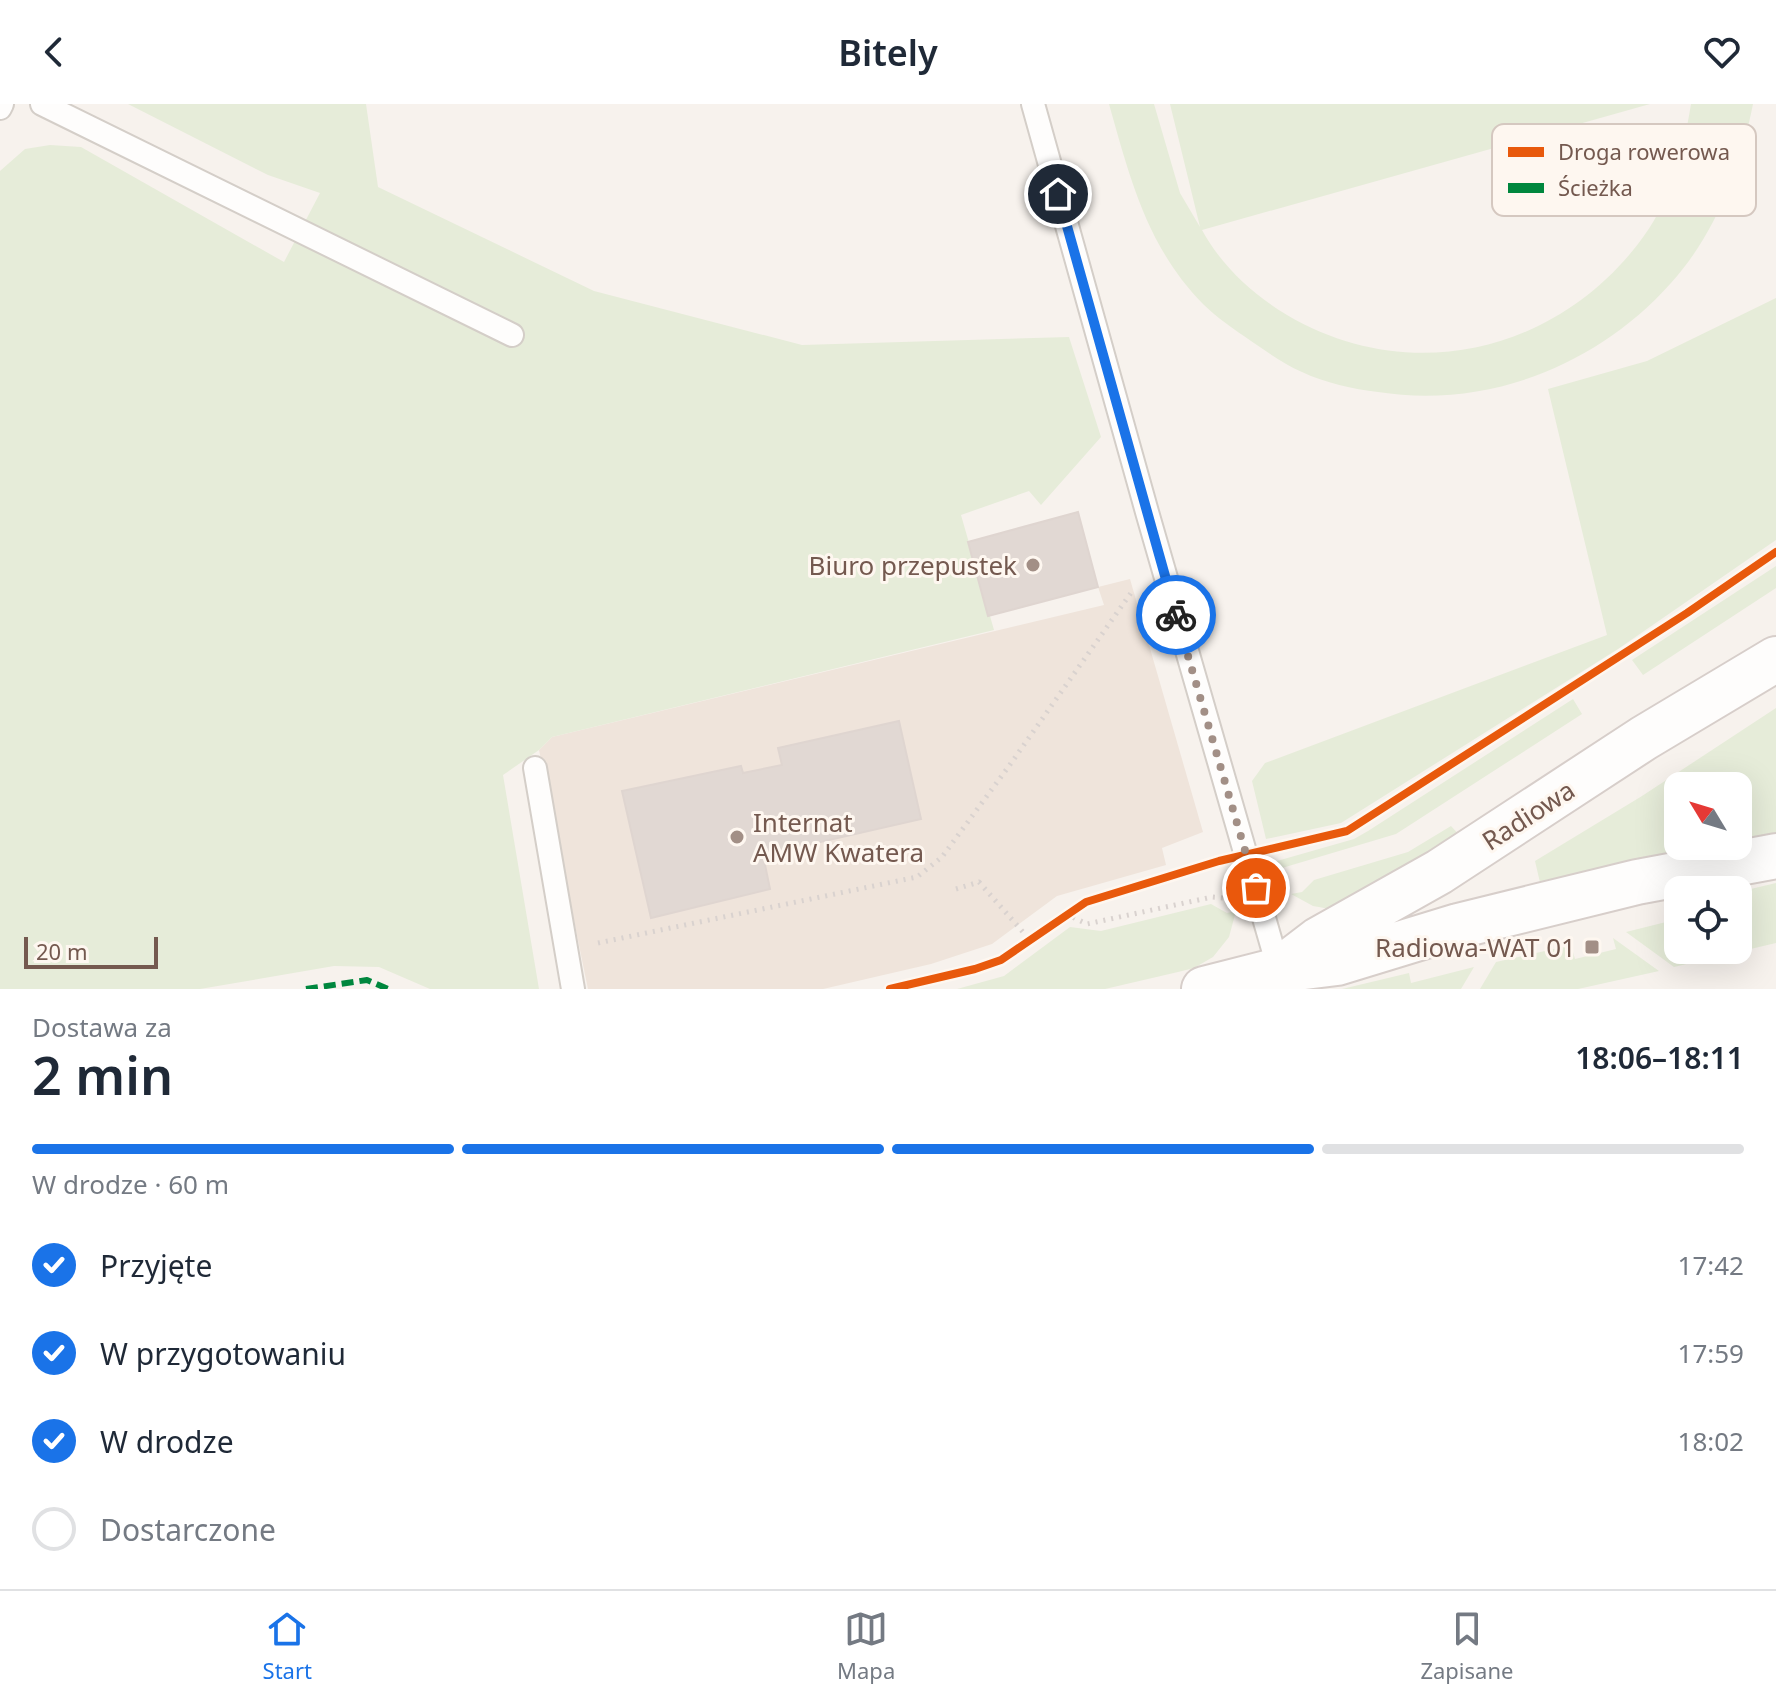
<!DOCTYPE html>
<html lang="pl">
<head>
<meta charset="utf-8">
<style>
  :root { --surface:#fff; --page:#f2f2f3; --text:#1f2937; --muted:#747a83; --line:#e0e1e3; --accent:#1a73e8 }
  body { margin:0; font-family:"Noto Sans",sans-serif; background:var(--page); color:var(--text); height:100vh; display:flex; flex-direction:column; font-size:30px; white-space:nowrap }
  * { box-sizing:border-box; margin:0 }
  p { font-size:26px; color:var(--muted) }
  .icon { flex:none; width:44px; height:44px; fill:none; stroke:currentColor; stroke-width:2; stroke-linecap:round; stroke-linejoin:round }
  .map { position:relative; height:885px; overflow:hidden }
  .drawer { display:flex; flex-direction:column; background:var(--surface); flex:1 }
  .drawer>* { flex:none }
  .needle { width:52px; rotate:308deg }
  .tools { position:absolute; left:1664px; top:668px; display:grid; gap:16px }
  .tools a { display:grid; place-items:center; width:88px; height:88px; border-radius:16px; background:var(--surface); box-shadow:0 8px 32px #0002; font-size:40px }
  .scale { position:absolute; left:24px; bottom:20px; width:134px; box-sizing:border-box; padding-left:8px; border:4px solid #74594f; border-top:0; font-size:22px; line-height:28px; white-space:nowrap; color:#74594f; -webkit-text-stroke:6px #fef7f0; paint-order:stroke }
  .pin { position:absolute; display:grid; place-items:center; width:68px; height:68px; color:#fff; margin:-34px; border:4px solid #fff; border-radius:50%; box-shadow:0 2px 8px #0007 }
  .courier { position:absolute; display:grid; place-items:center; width:80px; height:80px; margin:-40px; border:6px solid #1a73e8; border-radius:50%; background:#fff; color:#222; box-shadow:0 2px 10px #0007 }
  .headline em { font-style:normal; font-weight:600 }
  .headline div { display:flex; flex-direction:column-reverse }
  .headline { display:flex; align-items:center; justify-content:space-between; height:136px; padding:0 32px }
  h1 { font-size:52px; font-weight:600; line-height:60px }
  .bar { display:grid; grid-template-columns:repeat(4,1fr); gap:12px 8px; align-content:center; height:96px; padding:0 32px }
  .bar i { height:10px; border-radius:6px; background:var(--line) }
  .bar .on { background:var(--accent) }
  .bar p { grid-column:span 4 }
  ol { padding:0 32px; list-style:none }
  li { display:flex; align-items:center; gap:24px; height:88px }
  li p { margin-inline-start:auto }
  li .icon { padding:8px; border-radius:50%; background:var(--accent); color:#fff; stroke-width:4 }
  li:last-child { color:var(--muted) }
  li i { width:44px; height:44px; border:4px solid var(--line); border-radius:50% }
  header { display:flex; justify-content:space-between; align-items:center; height:104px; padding:0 32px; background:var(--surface); font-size:36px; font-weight:600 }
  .tab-bar { display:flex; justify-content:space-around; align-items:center; height:112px; border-top:2px solid var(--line); background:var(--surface); font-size:22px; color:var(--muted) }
  .tab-bar a { display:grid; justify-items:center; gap:4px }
  .tab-bar .on { color:var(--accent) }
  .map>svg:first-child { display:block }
  .residential { fill:#efe4db }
  .green { fill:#e6ecd9 }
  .building { fill:#e1d8d3; stroke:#dfd5d0; stroke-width:2 }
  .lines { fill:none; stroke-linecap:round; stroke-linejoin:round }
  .service-casing { stroke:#d4cec8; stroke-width:26 }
  .secondary-casing { stroke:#d7ceca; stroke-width:48 }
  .path { stroke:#d9d2cf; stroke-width:5; stroke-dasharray:2 6; stroke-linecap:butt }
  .service { stroke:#fefdfc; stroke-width:22 }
  .secondary { stroke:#fefdfc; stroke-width:44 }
  .quiet { stroke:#00873e; stroke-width:6; stroke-dasharray:12 6; stroke-linecap:butt }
  .cycleway-casing { stroke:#fef7f0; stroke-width:13 }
  .cycleway { stroke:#e8590c; stroke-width:8 }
  .done { stroke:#a28f86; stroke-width:8; stroke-dasharray:0 14.4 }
  .route { stroke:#1a73e8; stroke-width:10 }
  .poi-dot { fill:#a28f86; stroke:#fef7f0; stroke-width:3 }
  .labels { text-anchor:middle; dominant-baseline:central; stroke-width:6; stroke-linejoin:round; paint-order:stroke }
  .poi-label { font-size:26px; fill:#74594f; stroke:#fef7f0; text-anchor:end }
  .street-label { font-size:26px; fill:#74594f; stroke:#fef7f0 }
  .key { fill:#fef7f0; stroke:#d5c8c0; stroke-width:2 }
  .key-label { font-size:22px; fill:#74594f }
</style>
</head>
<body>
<header><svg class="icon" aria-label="back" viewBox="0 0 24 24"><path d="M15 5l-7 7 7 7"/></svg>Bitely<svg class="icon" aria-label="heart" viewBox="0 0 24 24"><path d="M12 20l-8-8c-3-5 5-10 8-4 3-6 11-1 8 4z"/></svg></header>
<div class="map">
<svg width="1776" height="885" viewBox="0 0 1776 885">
  <rect width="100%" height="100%" fill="#f7f2ed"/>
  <path class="residential" d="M 1130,475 L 1203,728 L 1162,744 L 1166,761 L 1057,792 L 992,840 L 931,860 L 823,885 L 588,885 L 539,646 L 552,633 L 1104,501 L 1098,483 Z"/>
  <path class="green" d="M 128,0 L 366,0 L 378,83 L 594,187 L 802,241 L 1069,233 L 1101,333 L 1041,401 L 1029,387 L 961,411 L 994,526 L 552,633 L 539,646 L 503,671 L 539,885 L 430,885 L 379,863 L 334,862 L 200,885 L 0,885 L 0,67 L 25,45 L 50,41 L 81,43 L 284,158 L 320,89 L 268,71 Z
    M 1109,0 L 1154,0 L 1180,89 L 1200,123 L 1170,0 L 1650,0 L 1202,126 C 1221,161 1252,190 1287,211 C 1407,282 1553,250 1638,140 C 1670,100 1683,49 1691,0 L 1753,0 C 1740,65 1716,129 1671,179 C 1597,262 1487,305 1378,288 C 1353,285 1325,279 1302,268 C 1284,260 1267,248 1251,237 C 1234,225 1217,214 1203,200 C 1147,143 1130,74 1109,0 Z
    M 1776,194 L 1776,436 L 1618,545 L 1341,719 L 1266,735 L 1252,677 L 1265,659 L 1607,531 L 1548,285 L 1647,257 Z
    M 1776,462 L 1776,484 L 1643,571 L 1632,556 Z
    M 1573,595 L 1582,610 L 1396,730 L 1272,767 L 1270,759 L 1354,735 L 1368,727 Z
    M 1776,604 L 1776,729 L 1738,738 L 1738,682 L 1678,682 L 1678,742 L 1722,742 L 1542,787 L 1535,757 L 1642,692 Z
    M 1451,722 L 1461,733 L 1330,805 L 1313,802 L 1291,790 L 1302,788 L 1314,776 L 1408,748 Z
    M 1776,779 L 1776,839 L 1674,863 L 1626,828 L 1678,815 L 1678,846 L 1738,846 L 1738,788 Z
    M 1211,800 L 1227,809 L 1236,807 L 1229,833 L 1213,853 L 1194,864 L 1178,868 L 1105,885 L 957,885 L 1004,872 L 1070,823 L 1101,827 Z
    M 1613,834 L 1659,867 L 1578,885 L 1480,885 L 1496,858 L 1571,841 L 1575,855 L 1616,845 Z
    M 1474,863 L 1461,885 L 1342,885 L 1409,869 L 1411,879 Z"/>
  <path class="building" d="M 1078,408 L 1098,483 L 988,512 L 968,438 Z
    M 899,617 L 921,715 L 763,751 L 770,785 L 651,814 L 622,687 L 741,662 L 743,669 L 782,661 L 778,644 Z"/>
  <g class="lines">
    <g class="service-casing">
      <path id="service" d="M 42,0 L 512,231
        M 1033,0 L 1147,408 L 1279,866
        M 0,4 L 2,0
        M 535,664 L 573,885"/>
    </g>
    <g class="secondary-casing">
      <path id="secondary" d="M 1284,862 L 1318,836 L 1439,768 L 1644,634 L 1776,555
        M 1204,885 L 1279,866 L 1337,859 L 1458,822 L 1637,778 L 1776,752"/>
    </g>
    <path class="path" d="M 956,785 L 979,778 L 1030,836
      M 1066,810 L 1087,820 L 1212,793 L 1224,794
      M 598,839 L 917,773 L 942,753 L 1009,662 L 1133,486"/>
    <use href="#service" class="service"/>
    <use href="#secondary" class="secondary"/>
    <path class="quiet" d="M 306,885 L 367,876 L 388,885"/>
    <g class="cycleway-casing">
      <path id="cycleway" d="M 890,885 L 975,865 L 1001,856 L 1086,798 L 1219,757 L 1347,727 L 1687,509 L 1776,448"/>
    </g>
    <use href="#cycleway" class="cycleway"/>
  </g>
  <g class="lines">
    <path class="done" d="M 1176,511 L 1256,784"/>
    <path class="route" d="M 1058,90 L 1176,511"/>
  </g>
  <g class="poi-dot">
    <circle cx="1033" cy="461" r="8"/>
    <circle cx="737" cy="733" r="8"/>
    <rect x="1584" y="835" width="16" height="16" rx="4"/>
  </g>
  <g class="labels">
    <g class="poi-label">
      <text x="1017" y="461">Biuro przepustek</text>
      <text x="753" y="718" text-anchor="start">Internat<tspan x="753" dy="30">AMW Kwatera</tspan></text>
      <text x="1576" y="843">Radiowa-WAT 01</text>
    </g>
    <g class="street-label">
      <text transform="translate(1528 711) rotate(-33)">Radiowa</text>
    </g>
  </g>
  <rect x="1492" y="20" width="264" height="92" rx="12" class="key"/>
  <rect x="1508" y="43" width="36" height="10" fill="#e8590c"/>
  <rect x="1508" y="79" width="36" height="10" fill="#00873e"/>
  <g class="key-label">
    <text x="1558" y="56">Droga rowerowa</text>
    <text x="1558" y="92">Ścieżka</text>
  </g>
</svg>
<div class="tools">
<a><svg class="needle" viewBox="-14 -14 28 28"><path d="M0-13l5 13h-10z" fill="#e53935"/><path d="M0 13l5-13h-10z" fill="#747a83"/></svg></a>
<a><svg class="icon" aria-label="locate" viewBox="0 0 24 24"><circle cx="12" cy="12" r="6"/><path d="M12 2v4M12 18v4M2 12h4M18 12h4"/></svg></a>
</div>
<div class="scale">20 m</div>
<div class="pin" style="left:1256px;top:784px;background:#ea580c"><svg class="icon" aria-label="bag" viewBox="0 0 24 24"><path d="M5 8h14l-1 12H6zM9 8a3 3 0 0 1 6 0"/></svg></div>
<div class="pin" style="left:1058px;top:90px;background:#1f2937"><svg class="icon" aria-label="home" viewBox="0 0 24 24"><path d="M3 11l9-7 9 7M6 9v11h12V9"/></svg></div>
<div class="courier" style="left:1176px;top:511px"><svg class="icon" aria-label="bike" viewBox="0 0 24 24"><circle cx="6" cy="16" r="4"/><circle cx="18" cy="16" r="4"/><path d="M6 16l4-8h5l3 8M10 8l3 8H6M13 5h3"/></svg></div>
</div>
<section class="drawer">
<div class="headline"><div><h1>2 min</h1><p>Dostawa za</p></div><em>18:06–18:11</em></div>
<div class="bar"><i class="on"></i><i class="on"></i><i class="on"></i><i></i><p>W drodze · 60 m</p></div>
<ol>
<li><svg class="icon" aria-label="check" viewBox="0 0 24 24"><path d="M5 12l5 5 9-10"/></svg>Przyjęte<p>17:42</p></li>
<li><svg class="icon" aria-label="check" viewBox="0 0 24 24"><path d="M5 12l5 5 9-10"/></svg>W przygotowaniu<p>17:59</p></li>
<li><svg class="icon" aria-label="check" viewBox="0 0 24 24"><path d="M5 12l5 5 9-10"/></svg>W drodze<p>18:02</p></li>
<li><i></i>Dostarczone</li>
</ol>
</section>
<nav class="tab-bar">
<a class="on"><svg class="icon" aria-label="home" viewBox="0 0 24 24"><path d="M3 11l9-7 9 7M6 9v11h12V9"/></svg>Start</a>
<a><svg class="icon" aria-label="map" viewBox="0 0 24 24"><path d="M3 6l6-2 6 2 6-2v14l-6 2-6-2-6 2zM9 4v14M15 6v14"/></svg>Mapa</a>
<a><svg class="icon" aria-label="saved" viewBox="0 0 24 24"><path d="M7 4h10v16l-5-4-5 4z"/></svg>Zapisane</a>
</nav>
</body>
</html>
